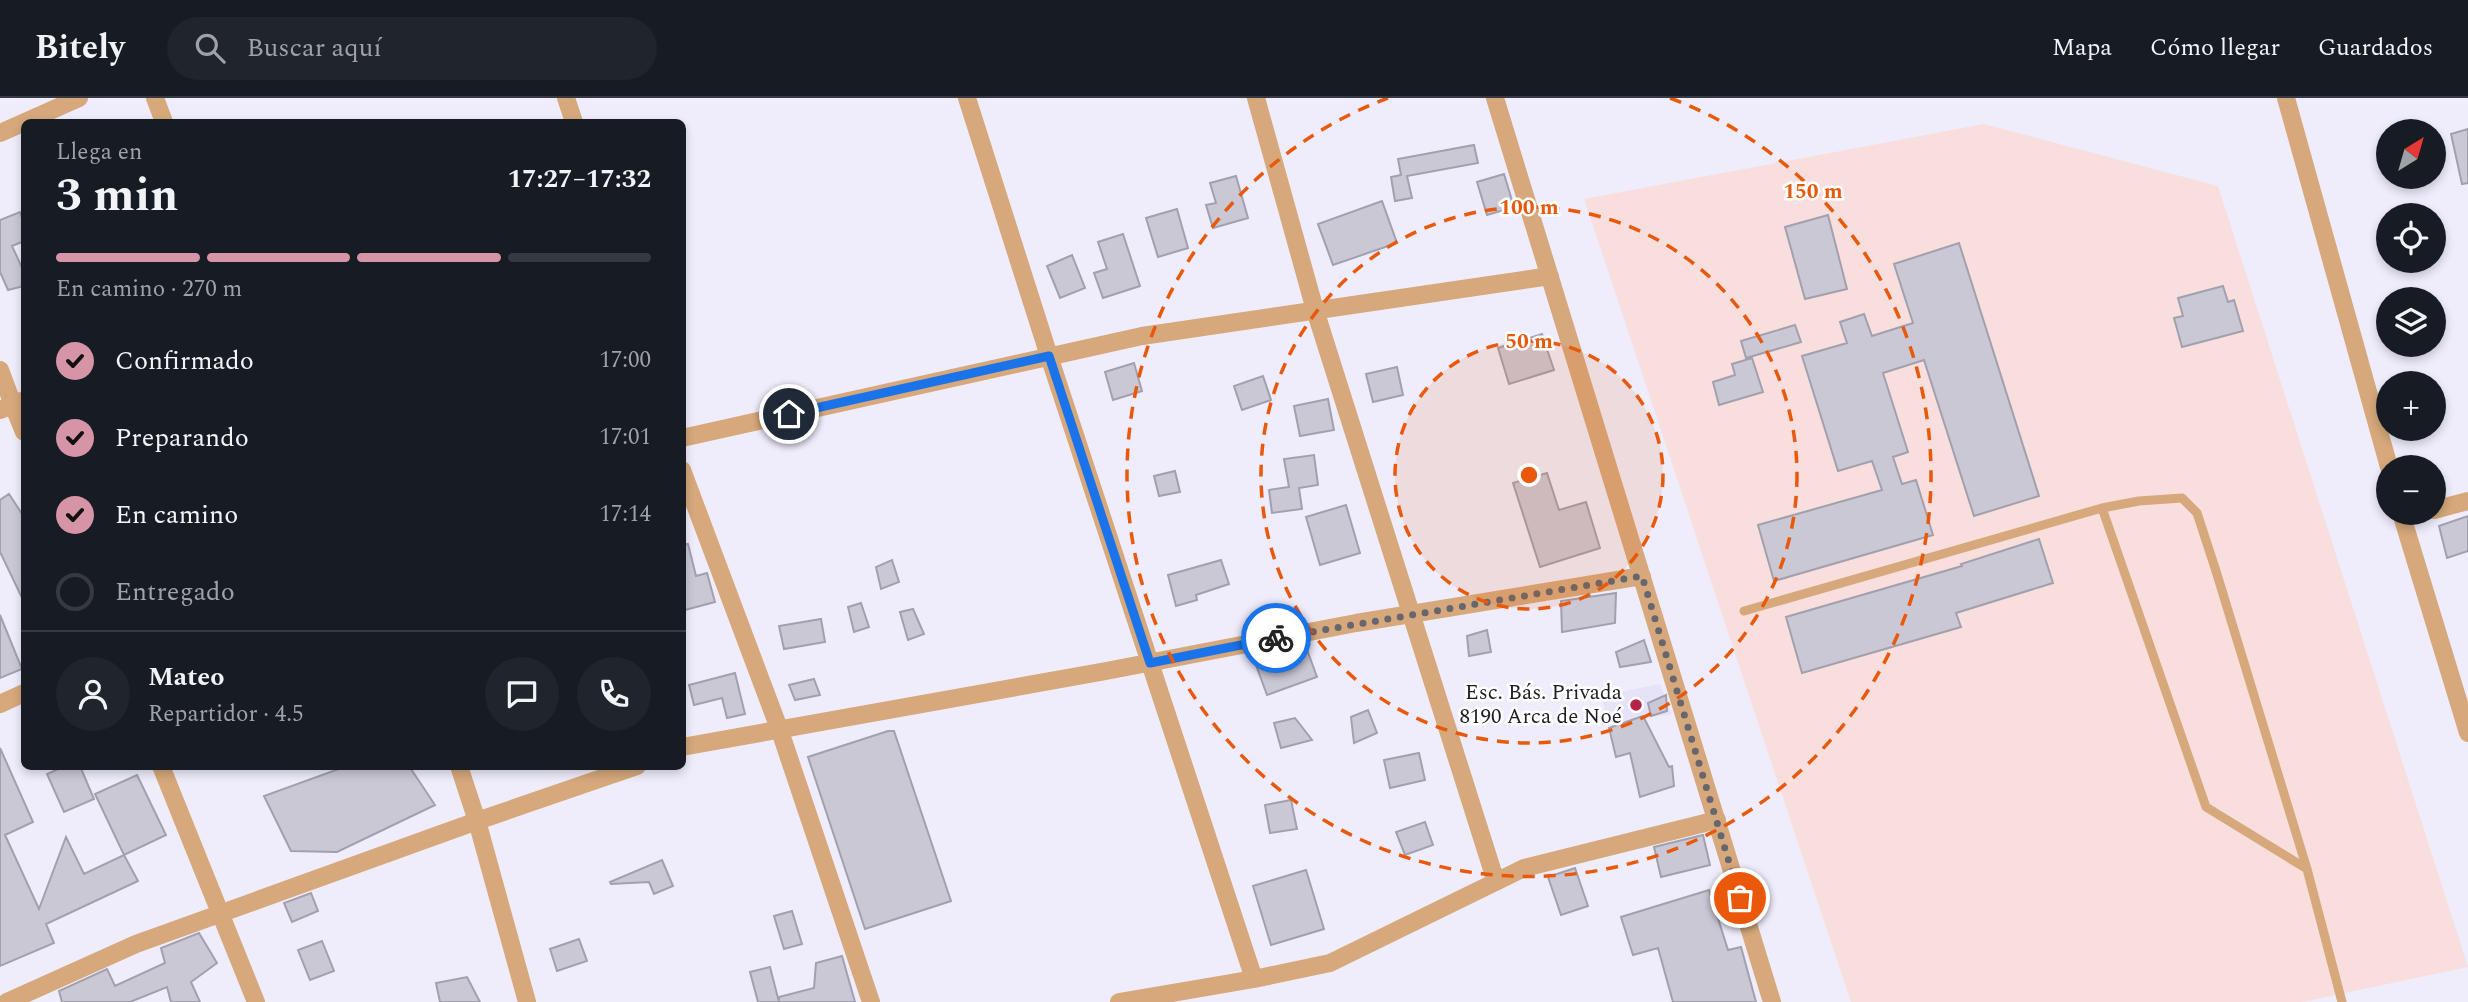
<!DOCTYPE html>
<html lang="es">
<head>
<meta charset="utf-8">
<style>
  :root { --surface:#171b24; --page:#20242c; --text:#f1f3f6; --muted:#9ea1a6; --line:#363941; --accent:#d695a7 }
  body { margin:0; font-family:Spectral,serif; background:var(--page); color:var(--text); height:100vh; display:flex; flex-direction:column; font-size:26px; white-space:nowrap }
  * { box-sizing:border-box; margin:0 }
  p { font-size:23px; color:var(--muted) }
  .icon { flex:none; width:38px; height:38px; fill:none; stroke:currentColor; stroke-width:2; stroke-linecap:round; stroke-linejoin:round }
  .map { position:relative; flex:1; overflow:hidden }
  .sheet { position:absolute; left:21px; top:21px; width:665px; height:651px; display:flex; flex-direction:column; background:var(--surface); border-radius:10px; box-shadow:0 4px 10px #0003 }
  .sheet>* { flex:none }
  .needle { width:46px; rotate:37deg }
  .fabs { position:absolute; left:2376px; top:21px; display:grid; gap:14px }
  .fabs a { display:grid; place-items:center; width:70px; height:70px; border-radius:50%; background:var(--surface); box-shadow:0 4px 10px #0003; font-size:35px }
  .pin { position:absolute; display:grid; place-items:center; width:60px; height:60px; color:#fff; margin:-30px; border:4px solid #fff; border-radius:50%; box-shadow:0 2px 7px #0007 }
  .courier { position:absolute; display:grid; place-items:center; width:70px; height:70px; margin:-35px; border:5px solid #1a73e8; border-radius:50%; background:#fff; color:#222; box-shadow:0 2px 9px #0007 }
  .headline em { font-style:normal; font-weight:700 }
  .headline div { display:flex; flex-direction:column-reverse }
  .headline { display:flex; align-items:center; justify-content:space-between; height:119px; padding:0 35px }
  h1 { font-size:46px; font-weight:700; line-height:52px }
  .bar { display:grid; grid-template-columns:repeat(4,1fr); gap:10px 7px; align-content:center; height:84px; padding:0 35px }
  .bar i { height:9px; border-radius:5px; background:var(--line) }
  .bar .active { background:var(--accent) }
  .bar p { grid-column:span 4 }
  .line { display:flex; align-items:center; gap:18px; padding:0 35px; border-top:2px solid var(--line) }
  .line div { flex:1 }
  .round { display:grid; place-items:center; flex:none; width:74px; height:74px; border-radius:37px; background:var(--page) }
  ol { padding:0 35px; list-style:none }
  li { display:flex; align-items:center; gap:21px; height:77px }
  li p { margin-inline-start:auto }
  li .icon { padding:7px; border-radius:50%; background:var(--accent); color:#111; stroke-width:4 }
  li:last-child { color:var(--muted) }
  li i { width:38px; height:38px; border:4px solid var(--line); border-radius:50% }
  header { display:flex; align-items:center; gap:42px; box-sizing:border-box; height:98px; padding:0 35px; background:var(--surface); border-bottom:2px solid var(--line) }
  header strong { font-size:33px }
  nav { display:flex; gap:38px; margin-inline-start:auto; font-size:24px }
  .search { width:490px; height:63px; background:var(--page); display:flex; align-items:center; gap:18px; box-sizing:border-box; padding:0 24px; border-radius:38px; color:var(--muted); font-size:26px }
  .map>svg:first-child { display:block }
  .industrial { fill:#f9dede }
  .education { fill:#e6e2f8 }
  .building { fill:#cbc8d6; stroke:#a2a0ad; stroke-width:2 }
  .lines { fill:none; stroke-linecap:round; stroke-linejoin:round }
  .service { stroke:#d6a87b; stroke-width:9 }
  .minor { stroke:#d6a87b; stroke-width:18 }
  .done { stroke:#67666e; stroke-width:7; stroke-dasharray:0 12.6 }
  .route { stroke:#1a73e8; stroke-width:9 }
  .ring { fill:none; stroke:#e8590c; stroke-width:3.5; stroke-dasharray:12 9 }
  .poi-dot { fill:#b52346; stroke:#fff; stroke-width:2.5 }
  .labels { text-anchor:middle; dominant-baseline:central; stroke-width:5; stroke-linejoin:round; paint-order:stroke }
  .poi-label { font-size:21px; fill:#1e1d22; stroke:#fff; text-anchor:end }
  .centre { fill:#e8590c; stroke:#fff; stroke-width:3.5 }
  .ring-label { font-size:21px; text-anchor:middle; font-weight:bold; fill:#e8590c; stroke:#fff; stroke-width:5; stroke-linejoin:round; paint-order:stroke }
</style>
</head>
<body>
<header>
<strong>Bitely</strong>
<div class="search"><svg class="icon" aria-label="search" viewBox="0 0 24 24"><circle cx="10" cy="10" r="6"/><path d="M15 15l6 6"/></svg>Buscar aquí</div>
<nav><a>Mapa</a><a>Cómo llegar</a><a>Guardados</a></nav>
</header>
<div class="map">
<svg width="2468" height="904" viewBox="0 0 2468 904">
  <rect width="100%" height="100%" fill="#efedfb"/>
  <path class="industrial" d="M 1984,26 L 2218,88 L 2468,869 L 2302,904 L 1851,904 L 1584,101 Z"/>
  <path class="education" d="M 1660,586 L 1672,616 L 1609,626 L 1601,598 Z"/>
  <path class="building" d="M 2468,31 L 2468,85 L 2462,86 L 2451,36 Z
    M 1474,47 L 1478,65 L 1407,78 L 1412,100 L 1395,103 L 1391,79 L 1401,77 L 1398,61 Z
    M 1504,76 L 1514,109 L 1487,117 L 1477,84 Z
    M 1236,78 L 1248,120 L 1213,130 L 1206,107 L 1216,105 L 1210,85 Z
    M 1382,103 L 1397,145 L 1333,167 L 1318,126 Z
    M 1177,111 L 1188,150 L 1158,159 L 1146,120 Z
    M 20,114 L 24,126 L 24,143 L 12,148 L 24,174 L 24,188 L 8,192 L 0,174 L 0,122 Z
    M 1828,117 L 1847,191 L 1805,201 L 1785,129 Z
    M 1123,136 L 1140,188 L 1103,200 L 1094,175 L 1107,171 L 1098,144 Z
    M 1959,145 L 2039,398 L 1974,418 L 1924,262 L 1883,275 L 1908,354 L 1893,359 L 1902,386 L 1916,382 L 1933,437 L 1774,483 L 1758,427 L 1882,392 L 1872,363 L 1838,373 L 1802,258 L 1847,245 L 1840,224 L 1864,216 L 1872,238 L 1913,225 L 1894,166 Z
    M 1072,157 L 1085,190 L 1060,200 L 1047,168 Z
    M 2223,188 L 2228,204 L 2234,202 L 2243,233 L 2182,249 L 2174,220 L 2183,218 L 2178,200 Z
    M 1795,227 L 1801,244 L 1746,260 L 1741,243 Z
    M 1542,236 L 1554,272 L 1509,286 L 1498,250 Z
    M 1752,260 L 1763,294 L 1719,307 L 1713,284 L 1735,277 L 1732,266 Z
    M 1134,265 L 1142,293 L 1113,302 L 1105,274 Z
    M 1397,269 L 1403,297 L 1373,304 L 1366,276 Z
    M 1263,278 L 1271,302 L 1242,312 L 1234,288 Z
    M 1328,301 L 1334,332 L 1300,338 L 1294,308 Z
    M 1314,357 L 1318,387 L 1299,390 L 1302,411 L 1272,415 L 1269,392 L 1289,389 L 1284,361 Z
    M 1175,373 L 1180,394 L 1159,398 L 1154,378 Z
    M 1547,375 L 1559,412 L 1586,404 L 1600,450 L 1540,469 L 1513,385 Z
    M 9,396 L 24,419 L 24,504 L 0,454 L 0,402 Z
    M 1346,407 L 1360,455 L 1320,467 L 1306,419 Z
    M 2468,418 L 2468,453 L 2447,460 L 2439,428 Z
    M 2039,441 L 2053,485 L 1956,515 L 1961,529 L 1802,575 L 1786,519 L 1962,468 L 1961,466 Z
    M 688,446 L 696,478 L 707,475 L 715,504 L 685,512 L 682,502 L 682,447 Z
    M 892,462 L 899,484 L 881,491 L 876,469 Z
    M 1221,462 L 1229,486 L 1196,497 L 1197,502 L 1176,508 L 1168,477 Z
    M 1616,495 L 1615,525 L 1562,534 L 1561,503 Z
    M 861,505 L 869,529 L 854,534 L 848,509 Z
    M 913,511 L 924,536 L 908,542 L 900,514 Z
    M 0,517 L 22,571 L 0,580 Z
    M 821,521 L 825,544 L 784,551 L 779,528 Z
    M 1487,532 L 1491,554 L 1469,558 L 1467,538 Z
    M 1644,542 L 1651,564 L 1620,569 L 1616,554 Z
    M 1306,549 L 1317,579 L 1267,597 L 1256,567 Z
    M 735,575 L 745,616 L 727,620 L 722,600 L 694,607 L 689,587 Z
    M 814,581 L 820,597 L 795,602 L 789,587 Z
    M 1666,597 L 1667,613 L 1651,618 L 1648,605 Z
    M 1368,612 L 1377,635 L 1354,645 L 1351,619 Z
    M 1643,618 L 1669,669 L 1672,668 L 1674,688 L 1640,699 L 1630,655 L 1616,659 L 1609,630 Z
    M 1295,620 L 1312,642 L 1281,650 L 1274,625 Z
    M 888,633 L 894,633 L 951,803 L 865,831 L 808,659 Z
    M 0,650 L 33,724 L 5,737 L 39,811 L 66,739 L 84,776 L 124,757 L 138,783 L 46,826 L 54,845 L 0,868 Z
    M 1419,655 L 1425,682 L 1390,690 L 1384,662 Z
    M 65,668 L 80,668 L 94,701 L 64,714 L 47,676 Z
    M 347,668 L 409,668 L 435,707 L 337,754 L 291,753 L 264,698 Z
    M 137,677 L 166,737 L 124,757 L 95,696 Z
    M 1291,702 L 1297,731 L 1270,735 L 1265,707 Z
    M 1425,724 L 1433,747 L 1405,757 L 1396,734 Z
    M 1703,737 L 1710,767 L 1661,779 L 1654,749 Z
    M 662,762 L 673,788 L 654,796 L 649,784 L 611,786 L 610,784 Z
    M 1575,770 L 1588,808 L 1561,817 L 1548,779 Z
    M 1306,772 L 1324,831 L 1271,847 L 1253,788 Z
    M 1709,792 L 1728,852 L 1741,849 L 1756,904 L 1673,904 L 1658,850 L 1633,857 L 1621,819 Z
    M 311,795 L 318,813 L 292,824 L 284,805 Z
    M 792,813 L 802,846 L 784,851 L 774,818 Z
    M 199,835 L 217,865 L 191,884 L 200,904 L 171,904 L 167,889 L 130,904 L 62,904 L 59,893 L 107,871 L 115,888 L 165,865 L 161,850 Z
    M 579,841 L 587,863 L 557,873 L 550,851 Z
    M 322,843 L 334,873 L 310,882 L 298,852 Z
    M 842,858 L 855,904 L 758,904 L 750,874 L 770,869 L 779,904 L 779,899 L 814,890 L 816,865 Z
    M 467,879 L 480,904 L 440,904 L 436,885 Z"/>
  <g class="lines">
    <path class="service" d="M 2102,410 L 2206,709 L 2307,771
      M 1744,513 L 2102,410 L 2139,403 L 2182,400 L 2197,415 L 2216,473 L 2307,771 L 2342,904"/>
    <path class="minor" d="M 155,0 L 164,24
      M 566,0 L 574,24
      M 967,0 L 1049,258 L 1254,881
      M 1256,0 L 1315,212 L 1496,784
      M 1495,0 L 1772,904
      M 2286,0 L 2389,369
      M 0,35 L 79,0
      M 0,272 L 13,307 L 0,312
      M 21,303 L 13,307 L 24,334
      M 682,340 L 1142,238 L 1550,178
      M 682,372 L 780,633 L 871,904
      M 2434,412 L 2468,403
      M 2401,415 L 2468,635
      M 0,606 L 24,595
      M 682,649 L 1106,573 L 1356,525 L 1642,478
      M 161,668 L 256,904
      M 459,668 L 477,723 L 527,904
      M 7,904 L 136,846 L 477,723 L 637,668
      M 1119,904 L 1254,881 L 1330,865 L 1524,770 L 1717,722"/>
  </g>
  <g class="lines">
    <path class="done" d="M 1276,540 L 1642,478 L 1740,800"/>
    <path class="route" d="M 789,316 L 1049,258 L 1150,565 L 1276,540"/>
  </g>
  <circle cx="1529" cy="377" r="134" fill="#e8590c" fill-opacity=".12"/>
  <g class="ring">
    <circle cx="1529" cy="377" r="134"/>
    <circle cx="1529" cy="377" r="268"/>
    <path d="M1670 0A402 402 0 1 1 1388 0"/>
  </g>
  <circle class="poi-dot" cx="1636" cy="607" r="7"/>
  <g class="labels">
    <g class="poi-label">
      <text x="1622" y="595">Esc. Bás. Privada<tspan x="1622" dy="24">8190 Arca de Noé</tspan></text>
    </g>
  </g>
  <circle cx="1529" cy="377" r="10" class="centre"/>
  <g class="ring-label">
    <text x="1813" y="100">150 m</text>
    <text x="1529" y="116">100 m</text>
    <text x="1529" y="250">50 m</text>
  </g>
</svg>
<div class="fabs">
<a><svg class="needle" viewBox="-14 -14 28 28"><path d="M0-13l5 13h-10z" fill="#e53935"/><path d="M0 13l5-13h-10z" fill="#9ea1a6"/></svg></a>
<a><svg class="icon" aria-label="locate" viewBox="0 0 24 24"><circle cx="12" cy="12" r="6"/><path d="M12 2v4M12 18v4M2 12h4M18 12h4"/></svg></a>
<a><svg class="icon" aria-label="layers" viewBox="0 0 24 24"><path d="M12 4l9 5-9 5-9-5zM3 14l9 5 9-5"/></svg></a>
<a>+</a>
<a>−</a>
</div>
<div class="pin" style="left:1740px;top:800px;background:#ea580c"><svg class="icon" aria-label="bag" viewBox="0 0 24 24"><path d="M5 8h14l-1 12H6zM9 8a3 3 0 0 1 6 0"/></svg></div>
<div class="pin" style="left:789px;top:316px;background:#1f2937"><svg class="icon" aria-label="home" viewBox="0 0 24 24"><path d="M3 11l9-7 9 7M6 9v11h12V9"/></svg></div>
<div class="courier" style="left:1276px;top:540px"><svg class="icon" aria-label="bike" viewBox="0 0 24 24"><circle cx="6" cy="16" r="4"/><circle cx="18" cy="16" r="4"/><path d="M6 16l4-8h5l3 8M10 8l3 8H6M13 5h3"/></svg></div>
<section class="sheet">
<div class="headline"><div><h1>3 min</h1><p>Llega en</p></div><em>17:27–17:32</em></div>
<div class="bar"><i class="active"></i><i class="active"></i><i class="active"></i><i></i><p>En camino · 270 m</p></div>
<ol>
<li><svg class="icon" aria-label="check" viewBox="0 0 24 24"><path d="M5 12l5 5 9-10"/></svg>Confirmado<p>17:00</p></li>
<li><svg class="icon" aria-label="check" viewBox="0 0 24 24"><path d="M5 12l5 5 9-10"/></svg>Preparando<p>17:01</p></li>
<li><svg class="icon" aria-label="check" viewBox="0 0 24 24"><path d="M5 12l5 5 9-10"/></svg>En camino<p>17:14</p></li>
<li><i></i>Entregado</li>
</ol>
<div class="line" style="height:126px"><a class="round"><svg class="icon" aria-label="person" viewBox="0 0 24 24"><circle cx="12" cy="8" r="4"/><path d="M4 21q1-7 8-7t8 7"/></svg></a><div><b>Mateo</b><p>Repartidor · 4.5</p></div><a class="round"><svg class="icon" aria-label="chat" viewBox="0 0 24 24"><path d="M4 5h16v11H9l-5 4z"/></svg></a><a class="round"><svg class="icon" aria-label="phone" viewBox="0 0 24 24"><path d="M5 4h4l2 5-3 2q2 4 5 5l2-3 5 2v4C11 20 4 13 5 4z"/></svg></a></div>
</section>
</div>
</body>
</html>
